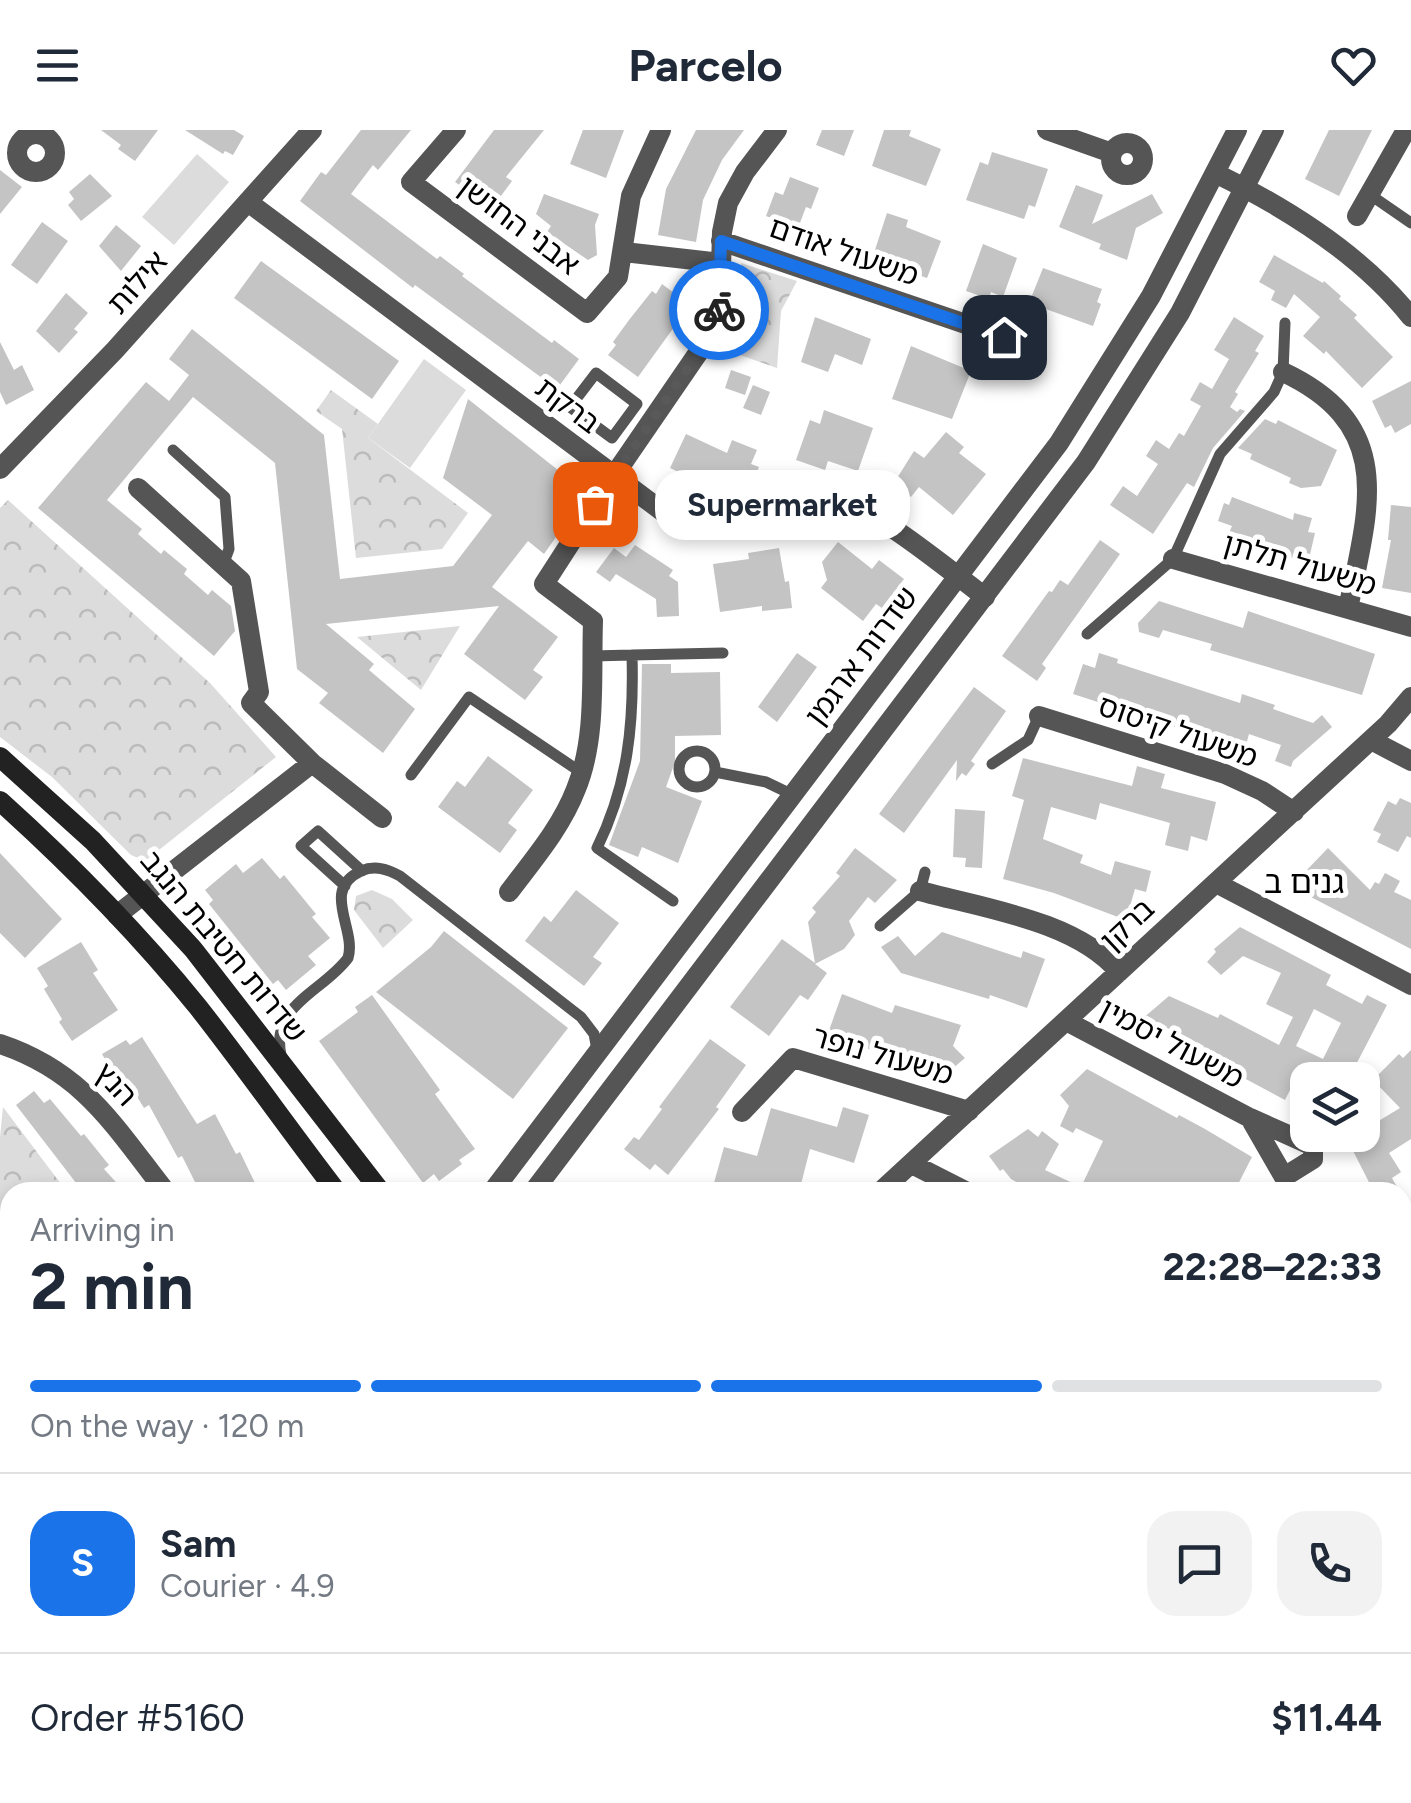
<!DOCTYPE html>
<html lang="en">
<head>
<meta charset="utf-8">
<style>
  :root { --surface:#fff; --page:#f2f2f3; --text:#1f2937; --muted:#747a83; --line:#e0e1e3; --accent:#1a73e8 }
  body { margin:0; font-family:Figtree,"Noto Sans Hebrew",sans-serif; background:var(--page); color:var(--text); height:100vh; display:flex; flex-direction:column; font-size:38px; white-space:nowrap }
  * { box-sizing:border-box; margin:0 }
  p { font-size:32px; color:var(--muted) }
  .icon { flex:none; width:55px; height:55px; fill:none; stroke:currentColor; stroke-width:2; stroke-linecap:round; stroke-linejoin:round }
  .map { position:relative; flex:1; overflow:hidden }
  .sheet { position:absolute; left:0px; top:1052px; width:1412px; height:622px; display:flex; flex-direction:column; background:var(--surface); border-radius:30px 30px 0 0; box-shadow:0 5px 15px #0003 }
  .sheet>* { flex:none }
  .buttons { position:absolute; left:1290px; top:932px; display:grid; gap:20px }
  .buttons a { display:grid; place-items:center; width:90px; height:90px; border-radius:20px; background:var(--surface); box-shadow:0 5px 15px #0003; font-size:50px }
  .pin { position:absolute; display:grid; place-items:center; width:85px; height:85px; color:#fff; margin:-42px; border-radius:20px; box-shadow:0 5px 15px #0006 }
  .courier { position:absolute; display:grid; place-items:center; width:100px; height:100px; margin:-50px; border:8px solid #1a73e8; border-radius:50%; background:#fff; color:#222; box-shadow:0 2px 12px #0007 }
  .bubble { position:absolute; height:70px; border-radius:30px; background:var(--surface); box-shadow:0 5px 15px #0003; font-size:32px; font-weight:700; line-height:70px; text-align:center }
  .head em { font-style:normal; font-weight:700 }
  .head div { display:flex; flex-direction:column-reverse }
  .head { display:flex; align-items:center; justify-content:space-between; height:170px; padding:0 30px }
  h1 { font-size:65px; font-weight:700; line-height:75px }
  .bar { display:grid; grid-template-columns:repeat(4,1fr); gap:15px 10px; align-content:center; height:120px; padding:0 30px }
  .bar i { height:12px; border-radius:8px; background:var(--line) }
  .bar .active { background:var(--accent) }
  .bar p { grid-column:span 4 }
  .line { display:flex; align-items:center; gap:25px; padding:0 30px; border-top:2px solid var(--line) }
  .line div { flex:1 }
  .round { display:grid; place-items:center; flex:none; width:105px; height:105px; border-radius:30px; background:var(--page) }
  header { display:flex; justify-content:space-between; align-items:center; height:130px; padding:0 30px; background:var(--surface); font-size:45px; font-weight:700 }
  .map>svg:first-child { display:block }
  .forest { fill:url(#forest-crowns) }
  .pitch { fill:#dcdcdc }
  .building { fill:#c4c4c4; fill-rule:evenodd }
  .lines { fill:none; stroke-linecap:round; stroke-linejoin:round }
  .trunk-casing { stroke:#dbdbdb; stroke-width:32 }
  .service { stroke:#555; stroke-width:11 }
  .minor { stroke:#555; stroke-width:20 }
  .tertiary { stroke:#555; stroke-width:20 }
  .secondary { stroke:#222; stroke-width:20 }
  .trunk { stroke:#000; stroke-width:28 }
  .done { stroke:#595959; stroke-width:10; stroke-dasharray:0 18 }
  .route { stroke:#1a73e8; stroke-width:12 }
  .labels { text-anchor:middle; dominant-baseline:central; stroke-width:10; stroke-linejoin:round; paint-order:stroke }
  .street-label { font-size:30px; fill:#000; stroke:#fff }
  .neighbourhood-label { font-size:32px; fill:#000; stroke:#fff }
</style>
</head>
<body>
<header><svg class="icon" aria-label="menu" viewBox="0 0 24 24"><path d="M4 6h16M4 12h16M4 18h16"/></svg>Parcelo<svg class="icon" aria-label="heart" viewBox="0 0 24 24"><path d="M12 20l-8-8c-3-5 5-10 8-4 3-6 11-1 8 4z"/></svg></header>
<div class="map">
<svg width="1411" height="1673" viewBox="0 0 1411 1673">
  <defs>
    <pattern id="forest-crowns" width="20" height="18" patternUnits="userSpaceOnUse" patternTransform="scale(2.5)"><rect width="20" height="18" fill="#dcdcdc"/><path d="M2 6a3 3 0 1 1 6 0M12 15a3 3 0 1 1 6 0" fill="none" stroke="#bbb"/></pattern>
  </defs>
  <rect width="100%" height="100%" fill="#fff"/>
  <path class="forest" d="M 741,133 L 797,151 L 781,181 L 777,238 L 726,220 L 740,202 Z
    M 331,260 L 378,294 L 368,308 L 468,383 L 442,419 L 356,428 L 342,299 L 316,281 Z
    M 8,370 L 210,553 L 276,627 L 145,731 L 131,725 L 52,647 L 0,607 L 0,378 Z
    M 460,496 L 421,560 L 357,507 Z
    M 372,760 L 392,769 L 413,790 L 383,818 L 354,780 L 356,766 Z
    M 3,977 L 67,1062 L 10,1062 L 10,1199 L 0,1207 L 0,1007 Z"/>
  <path class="pitch" d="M 197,24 L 229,52 L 174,115 L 142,87 Z
    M 424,229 L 466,260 L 410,338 L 368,308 Z"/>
  <path class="building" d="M 101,0 L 158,0 L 135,31 L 118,19 L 121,15 Z
    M 185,0 L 234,0 L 244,6 L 233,25 L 225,21 L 223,24 Z
    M 361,0 L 411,0 L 378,40 L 373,35 L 351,64 L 437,129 L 440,126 L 464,144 L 462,146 L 552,213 L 554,210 L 579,229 L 557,259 L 415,155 L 413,158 L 300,71 L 321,42 L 326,45 Z
    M 494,0 L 544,0 L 506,47 L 512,51 L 492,78 L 455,52 Z
    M 583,0 L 624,0 L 606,48 L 570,34 Z
    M 696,0 L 744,0 L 722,30 L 703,70 L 696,112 L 658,105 L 666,59 Z
    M 822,0 L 854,0 L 844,26 L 816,15 Z
    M 884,0 L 911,0 L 909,6 L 941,19 L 926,56 L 872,36 Z
    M 1329,0 L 1372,0 L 1339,66 L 1305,49 Z
    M 992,22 L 1048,39 L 1035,77 L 1029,75 L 1024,89 L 966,70 L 980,32 L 988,35 Z
    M 0,40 L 22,57 L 0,84 Z
    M 90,44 L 112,66 L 81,91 L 68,75 L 74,69 L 69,62 Z
    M 790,47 L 819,58 L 811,79 L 806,77 L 798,98 L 766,86 L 775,62 L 783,65 Z
    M 1076,55 L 1103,65 L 1092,94 L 1152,64 L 1163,83 L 1136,98 L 1127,130 L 1099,119 L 1101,114 L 1059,97 Z
    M 544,64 L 599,84 L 595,95 L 597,125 L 588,130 L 547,102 L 551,96 L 536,84 Z
    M 887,83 L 908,90 L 906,97 L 941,111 L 927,148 L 872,129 Z
    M 42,92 L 68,111 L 37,154 L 11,135 Z
    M 116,95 L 141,116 L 121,141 L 99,116 Z
    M 983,114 L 1017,128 L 1003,167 L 991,162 L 989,169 L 966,161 Z
    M 1274,125 L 1323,153 L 1324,151 L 1341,166 L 1339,169 L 1357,185 L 1354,188 L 1393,227 L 1362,258 L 1326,221 L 1324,224 L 1303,206 L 1320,187 L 1294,164 L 1286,178 L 1271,170 L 1275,161 L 1259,152 Z
    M 261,131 L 399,231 L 372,269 L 234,168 Z
    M 1043,138 L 1102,159 L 1097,172 L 1101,174 L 1093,196 L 1029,173 Z
    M 662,154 L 690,175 L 638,247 L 608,225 L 616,215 L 613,212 L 629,190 L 652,161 L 656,164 Z
    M 66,163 L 88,183 L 74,199 L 78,202 L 59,223 L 36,201 Z
    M 815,187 L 871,209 L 862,235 L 835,224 L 828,242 L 801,232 Z
    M 1234,187 L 1264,206 L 1255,221 L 1259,223 L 1235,262 L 1238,264 L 1230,277 L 1237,282 L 1240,279 L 1245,281 L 1213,318 L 1194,357 L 1187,353 L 1153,404 L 1110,375 L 1123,356 L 1137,366 L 1158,334 L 1146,326 L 1156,310 L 1169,319 L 1179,303 L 1184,306 L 1201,276 L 1190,270 L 1200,252 L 1212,259 L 1229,229 L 1214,220 Z
    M 192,199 L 324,305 L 340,449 L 453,436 L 492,385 L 443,348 L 468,269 L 587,363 L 544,424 L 528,411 L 492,457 L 558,507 L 533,540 L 543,547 L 525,570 L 464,524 L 499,476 L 326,494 L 374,534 L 369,540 L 415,579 L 383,623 L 319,573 L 328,563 L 297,539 L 275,333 L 193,267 L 107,370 L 142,399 L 138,404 L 161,424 L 164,420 L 187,439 L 184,444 L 208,465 L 212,460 L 231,476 L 235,501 L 214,526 L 38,378 L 146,252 L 169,271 L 189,245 L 169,229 Z
    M 0,212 L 14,240 L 22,235 L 34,260 L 6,275 L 0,262 Z
    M 911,216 L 971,241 L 952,289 L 892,269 Z
    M 731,240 L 751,247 L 745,265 L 725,258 Z
    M 1411,251 L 1411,294 L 1395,303 L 1391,295 L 1385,298 L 1372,271 Z
    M 753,255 L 770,262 L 761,285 L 743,278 Z
    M 824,280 L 873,298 L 858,341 L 828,331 L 825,340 L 796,330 L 810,290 L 820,294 Z
    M 1265,289 L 1276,294 L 1278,290 L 1337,320 L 1321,356 L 1301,358 L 1289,353 L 1291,348 L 1250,329 L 1252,324 L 1238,318 Z
    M 946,302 L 964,317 L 959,323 L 986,344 L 953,385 L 919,357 L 911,367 L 894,353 L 914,321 L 924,328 Z
    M 686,304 L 727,323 L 732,310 L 757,320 L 751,334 L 759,337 L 750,361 L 744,359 L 739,371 L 683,349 L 685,345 L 670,338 Z
    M 1232,367 L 1293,390 L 1294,383 L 1312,388 L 1308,402 L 1315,403 L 1308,433 L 1227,407 L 1232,396 L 1218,391 L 1224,373 L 1229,375 Z
    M 1391,375 L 1411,377 L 1411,463 L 1382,458 L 1391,410 L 1388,410 Z
    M 1100,410 L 1120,424 L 1042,534 L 1046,538 L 1037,551 L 1002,526 L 1049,461 L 1052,462 L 1060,450 L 1068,455 Z
    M 838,412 L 872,439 L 879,430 L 904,449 L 882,478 L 876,474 L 863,491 L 821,458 L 827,450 L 822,432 Z
    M 635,415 L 673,440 L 669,446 L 678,452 L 679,486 L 657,487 L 656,469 L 616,444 L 610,452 L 596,442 L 614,418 L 626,427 Z
    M 779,418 L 785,452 L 789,451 L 792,478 L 762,481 L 762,476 L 720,482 L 713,434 L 749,429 L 748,423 Z
    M 1159,471 L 1243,498 L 1248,481 L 1375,524 L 1362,565 L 1210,520 L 1212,514 L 1163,500 L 1159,508 L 1139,502 L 1138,493 Z
    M 797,523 L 817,537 L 777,592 L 758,577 Z
    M 1099,523 L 1118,529 L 1117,533 L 1240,573 L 1242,564 L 1275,575 L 1273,579 L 1313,593 L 1322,585 L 1332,597 L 1293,631 L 1291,637 L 1275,631 L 1281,615 L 1249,604 L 1246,615 L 1208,603 L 1206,607 L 1073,564 L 1083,534 L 1095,538 Z
    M 642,534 L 671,534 L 671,543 L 720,542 L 721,605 L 675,606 L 675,632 L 666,657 L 702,671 L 678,733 L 642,717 L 638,727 L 609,715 L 640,631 Z
    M 974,557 L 1006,581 L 971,631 L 975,634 L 966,646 L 962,643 L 956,651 L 957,630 L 904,703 L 879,684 Z
    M 488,626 L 533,660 L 508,693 L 517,700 L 500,723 L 438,677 L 457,651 L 465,657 Z
    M 1023,628 L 1132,656 L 1137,636 L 1165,644 L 1161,658 L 1216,672 L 1207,711 L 1191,706 L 1188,721 L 1165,715 L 1170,693 L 1100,673 L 1096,690 L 1051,677 L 1043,709 L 1083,725 L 1080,733 L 1111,745 L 1115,731 L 1151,741 L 1146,762 L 1135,759 L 1126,790 L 1054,763 L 1003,749 L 1024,670 L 1012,666 Z
    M 1400,668 L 1411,673 L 1411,708 L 1407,706 L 1398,722 L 1377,712 L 1381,704 L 1373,700 L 1388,671 L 1396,675 Z
    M 955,679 L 985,681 L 982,738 L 965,737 L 966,728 L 953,727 Z
    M 855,718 L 897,750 L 875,773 L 868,767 L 849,791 L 855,805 L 844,819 L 815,834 L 827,843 L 808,870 L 800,865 L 769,906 L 730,877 L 782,809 L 815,833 L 808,792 L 816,782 L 812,778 L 840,746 L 836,743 Z
    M 1328,718 L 1370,760 L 1375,752 L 1379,754 L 1385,743 L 1400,751 L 1394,762 L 1411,770 L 1411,819 L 1307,765 L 1312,758 L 1302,745 Z
    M 0,723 L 62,789 L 25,828 L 0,803 Z
    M 262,728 L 280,749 L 284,745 L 316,784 L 312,787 L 330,808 L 308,826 L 316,835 L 286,860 L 278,850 L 273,854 L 209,774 L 213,770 L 205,760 L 236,734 L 243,743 Z
    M 576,760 L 619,793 L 593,827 L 602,833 L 584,856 L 525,811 L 544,786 L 551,792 Z
    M 1240,797 L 1331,845 L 1326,855 L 1362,874 L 1367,865 L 1387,875 L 1348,950 L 1295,950 L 1285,970 L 1199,924 L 1204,916 L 1165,897 L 1158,906 L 1142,889 L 1169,866 L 1218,888 L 1220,884 L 1279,915 L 1293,887 L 1266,874 L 1281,843 L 1243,826 L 1221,845 L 1207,832 L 1216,822 L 1214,819 ZM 1314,879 L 1341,893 L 1323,929 L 1296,916 Z
    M 444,801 L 568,898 L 513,969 L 376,862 L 431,817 Z
    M 942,802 L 1021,828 L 1023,821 L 1045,829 L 1027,878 L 990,865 L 989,869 L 901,843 L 881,817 L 898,806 L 915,826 Z
    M 81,812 L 98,840 L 93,843 L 118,880 L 72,911 L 59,892 L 62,889 L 44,859 L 48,856 L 37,838 Z
    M 842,864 L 892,883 L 895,875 L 961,895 L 953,916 L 965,928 L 945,945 L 860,916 L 858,921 L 826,909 Z
    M 372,865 L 440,960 L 435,964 L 475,1019 L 459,1030 L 462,1034 L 439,1051 L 434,1044 L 423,1053 L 319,911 L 358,882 L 355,877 Z
    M 142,907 L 197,994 L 215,984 L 236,1024 L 240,1022 L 255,1053 L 236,1062 L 200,1062 L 182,1026 L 178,1028 L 149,975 L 144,978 L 123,944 L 113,943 L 102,924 L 126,910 L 130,915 Z
    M 710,909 L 746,935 L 716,977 L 719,979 L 668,1045 L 655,1034 L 650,1040 L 624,1019 L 634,1007 L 639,1010 L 662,979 L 659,977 Z
    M 1411,920 L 1411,1009 L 1389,1023 L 1401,1042 L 1392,1048 L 1397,1057 L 1387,1062 L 1374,1062 L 1348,1011 L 1362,1005 L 1362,1001 L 1400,978 L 1373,950 L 1399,924 L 1403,928 Z
    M 1087,939 L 1177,988 L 1179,985 L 1205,999 L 1252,1027 L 1234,1062 L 1034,1062 L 1011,1049 L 1003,1039 L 1000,1041 L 989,1026 L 1028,999 L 1038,1007 L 1042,1001 L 1059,1014 L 1045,1040 L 1081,1057 L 1103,1011 L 1076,998 L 1073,1003 L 1060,996 L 1069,976 L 1060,965 Z
    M 34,961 L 44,973 L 50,969 L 81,1006 L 84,1004 L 109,1035 L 104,1039 L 125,1062 L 83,1062 L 16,975 Z
    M 843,977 L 869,985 L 854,1033 L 810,1019 L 799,1062 L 712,1060 L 724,1017 L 757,1026 L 771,978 L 837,997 Z"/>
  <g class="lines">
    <g class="trunk-casing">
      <path id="trunk" d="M 1402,1634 L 1411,1632
        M 1363,1673 L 1366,1665"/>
    </g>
    <path class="service" d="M 1369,64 L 1411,93
      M 596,243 L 637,274 L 612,308 L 570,277 Z
      M 173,320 L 225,367 L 229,419 L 223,435
      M 1087,504 L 1173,429 L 1220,324 L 1274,262 L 1283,242 L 1285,193
      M 592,526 L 632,525
      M679 639a18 18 0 1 1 36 0a18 18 0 1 1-36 0Z
      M 992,634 L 1028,610 L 1039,586
      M 715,642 L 766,652 L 793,665
      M 411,645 L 469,567 L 582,643
      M 345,756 L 301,716 L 318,701 L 362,741
      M 673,771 L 597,718 C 628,655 634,594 632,525 L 723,523
      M 880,796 L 920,761 L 925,742
      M 281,925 C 270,875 324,861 348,828 C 357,799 320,760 361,741 C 375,735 387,739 400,746 L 581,887 L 594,904 L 597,920"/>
    <path class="minor" d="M 456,0 L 411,52 L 587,183 L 618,147 L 631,66 L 661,0
      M 1047,0 L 1112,23
      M17 23a19 19 0 1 1 38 0a19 19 0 1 1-38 0Z
      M1111 29a16 16 0 1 1 32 0a16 16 0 1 1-32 0Z
      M 1215,43 C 1287,78 1361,124 1411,187
      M 248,72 L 666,384 C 741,414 776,362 838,371 C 871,375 954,444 985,467
      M 1357,86 L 1406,0
      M 721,111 L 1004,207
      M 624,122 L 721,133
      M1003 214a16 16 0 1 1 32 0a16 16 0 1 1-32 0Z
      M 1283,242 C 1398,296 1368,379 1348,479
      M 138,358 L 241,451 L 259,562 L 251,573 L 312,633 L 382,688
      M 1173,429 L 1411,497
      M 1039,586 L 1225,644 L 1262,661 L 1294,682
      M 1371,610 L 1411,631
      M 1216,753 L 1411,855
      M 920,761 C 982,778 1077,791 1119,842
      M 509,762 C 533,730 561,698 576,659 C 597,608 591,546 593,491 L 544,454 L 613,347 L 709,207 L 720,174 L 722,102 L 728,73 L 745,42 L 777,0
      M 117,785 L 312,633
      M 1066,891 L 1250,988 L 1313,1016 L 1313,1029 L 1284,1047 L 1250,988
      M 0,914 C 84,942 114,996 166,1062
      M 742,982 L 793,928 L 969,981
      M 912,1034 L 967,1062
      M 880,1062 L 1388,594 L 1411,567
      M 0,1316 L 10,1308
      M 0,1660 L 10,1651
      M 346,1673 L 348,1668
      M 714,1673 L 715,1665"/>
    <path class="tertiary" d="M 0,339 L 115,220 L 312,0
      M 492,1062 L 1059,313 L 1151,166 L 1237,0
      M 533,1062 L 1086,332 L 1180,183 L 1274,0
      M 0,1487 L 10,1479
      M 0,1533 L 10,1525"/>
    <path class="secondary" d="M 0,627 L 93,711 L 193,819 L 381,1062
      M 0,671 C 71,735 138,803 198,877 C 246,938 290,1001 337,1062
      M 1335,1665 L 1345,1673"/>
    <use href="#trunk" class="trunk"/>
  </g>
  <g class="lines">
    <path class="done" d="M 595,374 L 706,212 L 719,180"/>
    <path class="route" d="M 719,180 L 721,111 L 1004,207"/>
  </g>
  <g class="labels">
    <g class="street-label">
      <text transform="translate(519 95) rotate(37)">אבני החושן</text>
      <text transform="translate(844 121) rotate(19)">משעול אודם</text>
      <text transform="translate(137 152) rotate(-48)">אילות</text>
      <text transform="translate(568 275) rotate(37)">ברקת</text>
      <text transform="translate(1300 434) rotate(16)">משעול תלתן</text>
      <text transform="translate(861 526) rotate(-53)">שדרות ארגמן</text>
      <text transform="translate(1178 601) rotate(19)">משעול קיסוס</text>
      <text transform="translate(1127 794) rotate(-43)">ברקן</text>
      <text transform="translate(224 816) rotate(50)">שדרות חטיבת הנגב</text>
      <text transform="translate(1172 913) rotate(28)">משעול יסמין</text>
      <text transform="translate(883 925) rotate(16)">משעול נופר</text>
      <text transform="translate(116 954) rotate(47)">הנץ</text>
    </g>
    <g class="neighbourhood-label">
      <text x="1304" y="752">גנים ב</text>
    </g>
  </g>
</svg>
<div class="buttons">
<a><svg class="icon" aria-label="layers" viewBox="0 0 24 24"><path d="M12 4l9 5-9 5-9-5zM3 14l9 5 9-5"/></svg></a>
</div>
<div class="pin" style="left:595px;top:374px;background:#ea580c"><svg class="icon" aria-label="bag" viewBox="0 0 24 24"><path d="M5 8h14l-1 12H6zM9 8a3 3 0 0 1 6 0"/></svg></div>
<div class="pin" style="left:1004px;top:207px;background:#1f2937"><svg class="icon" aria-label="home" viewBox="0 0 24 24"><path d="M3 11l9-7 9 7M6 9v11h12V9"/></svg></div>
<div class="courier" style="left:719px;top:180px"><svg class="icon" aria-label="bike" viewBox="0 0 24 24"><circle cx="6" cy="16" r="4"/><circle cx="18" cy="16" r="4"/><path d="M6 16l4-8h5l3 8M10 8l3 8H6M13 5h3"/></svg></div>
<div class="bubble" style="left:655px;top:340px;width:255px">Supermarket</div>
<section class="sheet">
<div class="head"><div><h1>2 min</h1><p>Arriving in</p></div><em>22:28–22:33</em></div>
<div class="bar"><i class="active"></i><i class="active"></i><i class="active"></i><i></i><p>On the way · 120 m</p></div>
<div class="line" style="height:180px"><b class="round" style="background:var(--accent);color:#fff">S</b><div><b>Sam</b><p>Courier · 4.9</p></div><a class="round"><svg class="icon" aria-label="chat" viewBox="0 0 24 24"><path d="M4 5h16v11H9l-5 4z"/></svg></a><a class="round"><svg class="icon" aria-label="phone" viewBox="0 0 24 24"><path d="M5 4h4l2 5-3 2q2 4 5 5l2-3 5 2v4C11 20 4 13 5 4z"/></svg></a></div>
<div class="line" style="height:130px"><div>Order #5160</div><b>$11.44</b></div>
</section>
</div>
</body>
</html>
